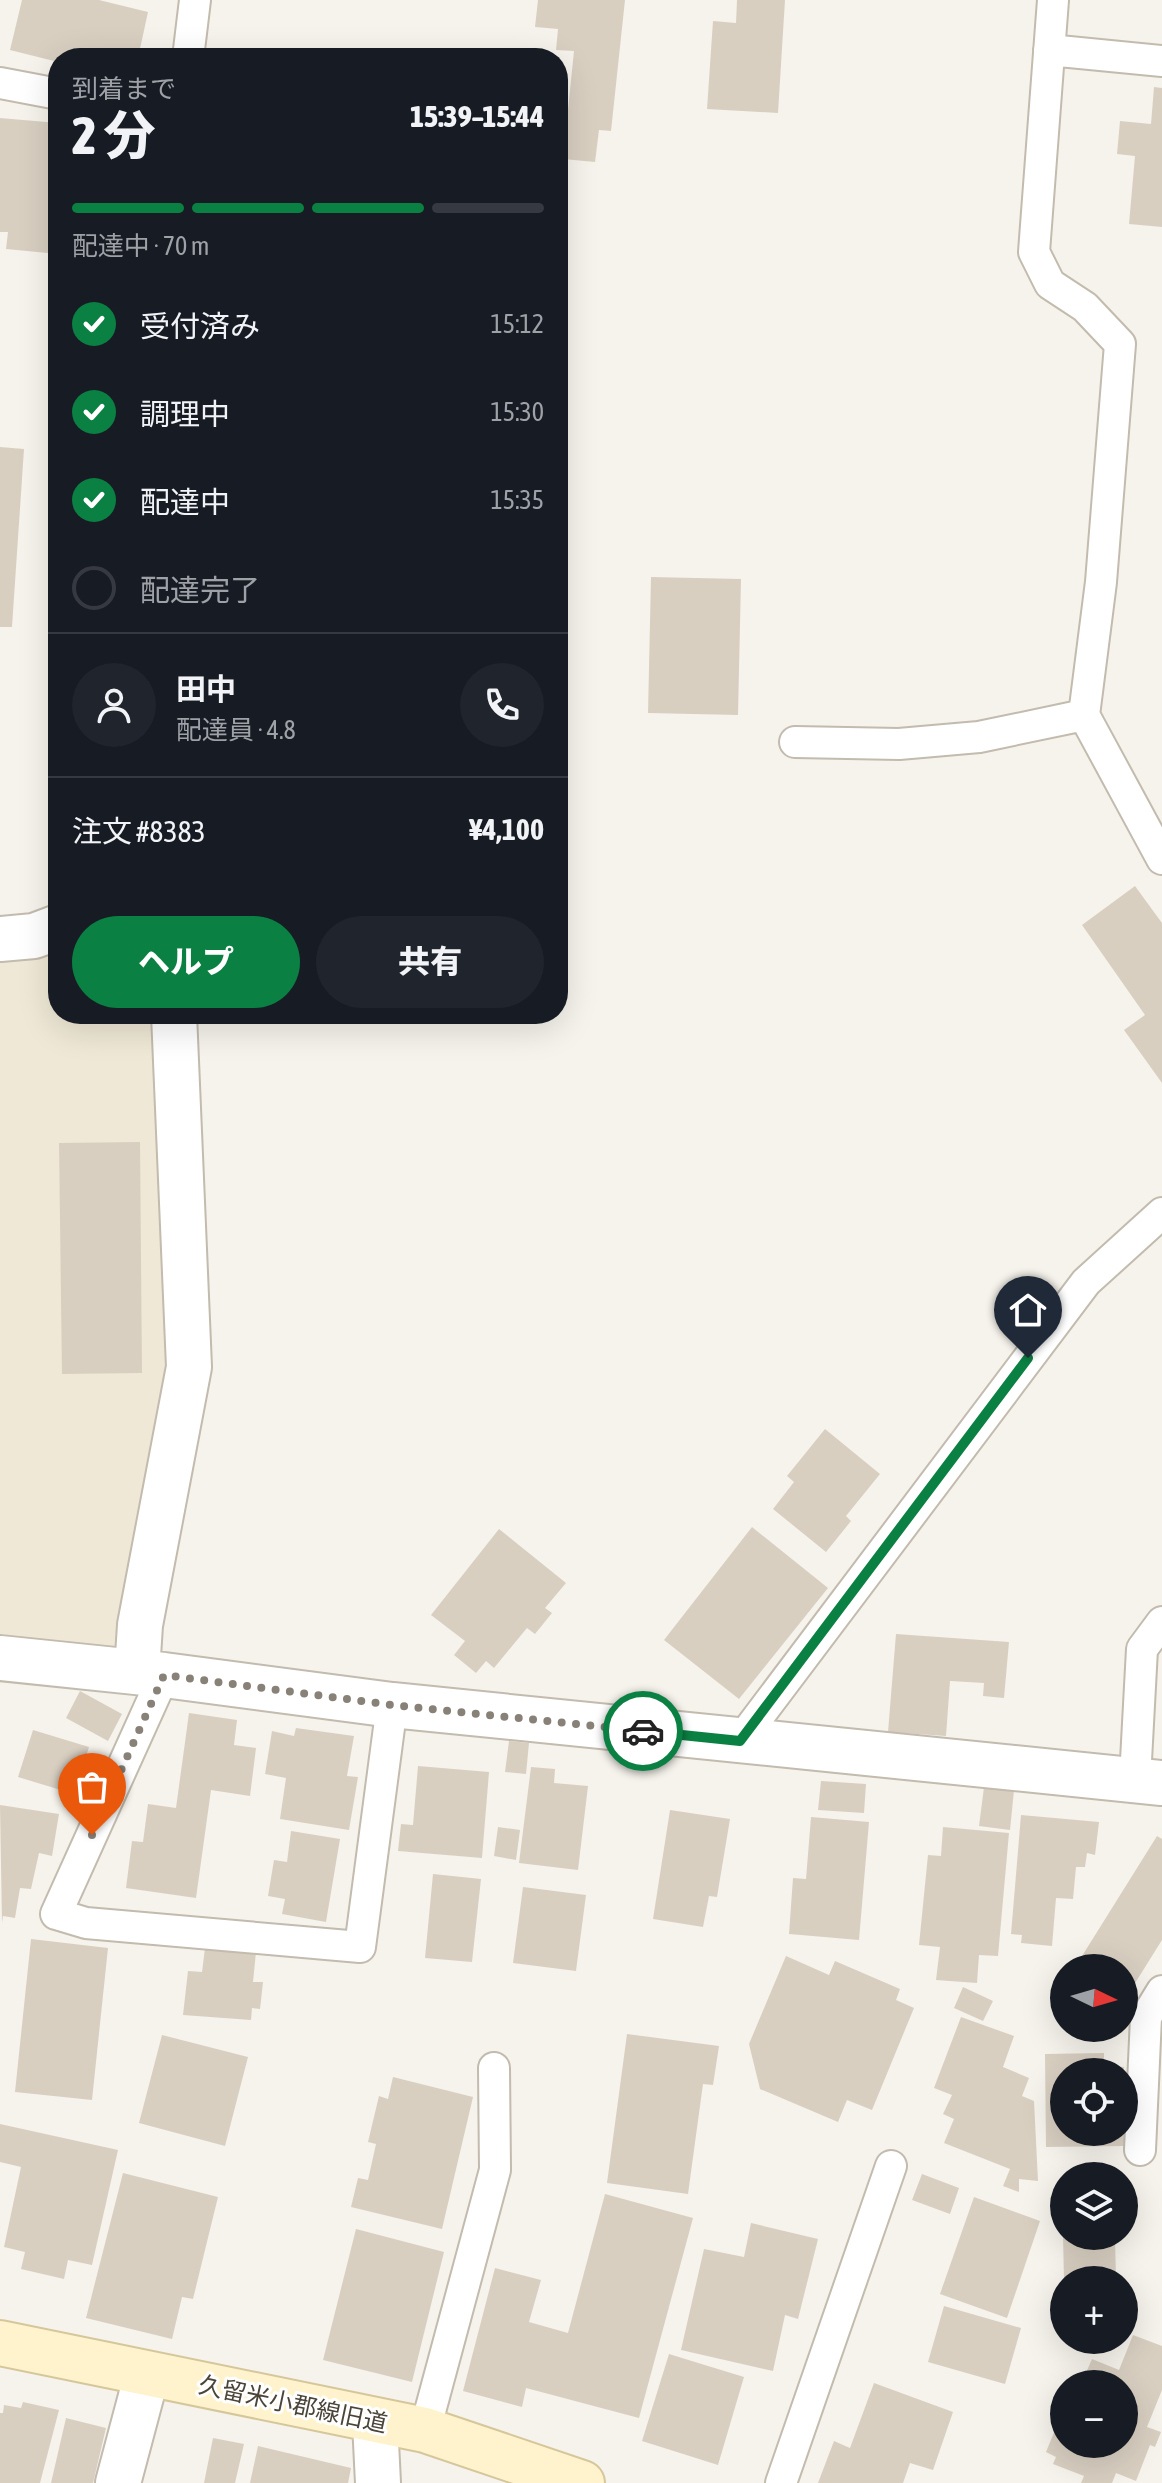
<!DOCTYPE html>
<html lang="ja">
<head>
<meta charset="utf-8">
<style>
  :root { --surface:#171b24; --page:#20242c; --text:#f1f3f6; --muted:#9ea1a6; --line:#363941; --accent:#0b8043 }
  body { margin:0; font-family:"Asap Condensed","Noto Sans JP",sans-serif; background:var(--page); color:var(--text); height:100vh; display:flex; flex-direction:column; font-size:30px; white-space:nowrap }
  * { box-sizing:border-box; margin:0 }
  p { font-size:26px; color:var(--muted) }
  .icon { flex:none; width:44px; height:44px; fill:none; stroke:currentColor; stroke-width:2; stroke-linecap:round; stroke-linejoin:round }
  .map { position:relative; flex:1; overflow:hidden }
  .side { position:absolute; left:48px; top:48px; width:520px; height:976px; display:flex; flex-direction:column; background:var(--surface); border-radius:32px; box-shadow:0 8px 32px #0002 }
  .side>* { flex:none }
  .needle { width:52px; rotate:95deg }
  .tools { position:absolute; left:1050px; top:1954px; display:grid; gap:16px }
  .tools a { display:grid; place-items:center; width:88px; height:88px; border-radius:50%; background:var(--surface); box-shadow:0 8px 32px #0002; font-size:40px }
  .pin { position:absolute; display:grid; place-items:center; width:68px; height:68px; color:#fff; margin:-82px -34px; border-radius:50% 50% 50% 0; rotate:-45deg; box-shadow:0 0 8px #0007 }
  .pin .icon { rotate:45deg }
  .courier { position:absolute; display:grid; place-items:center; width:80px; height:80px; margin:-40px; border:6px solid #0b8043; border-radius:50%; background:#fff; color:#222; box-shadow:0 2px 10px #0007 }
  .summary em { font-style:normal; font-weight:800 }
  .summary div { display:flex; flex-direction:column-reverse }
  .summary { display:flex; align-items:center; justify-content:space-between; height:136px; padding:0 24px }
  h1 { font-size:52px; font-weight:800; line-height:60px }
  .bar { display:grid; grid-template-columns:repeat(4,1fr); gap:12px 8px; align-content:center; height:96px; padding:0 24px }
  .bar i { height:10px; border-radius:6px; background:var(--line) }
  .bar .on { background:var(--accent) }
  .bar p { grid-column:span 4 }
  .line { display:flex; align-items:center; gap:20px; padding:0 24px; border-top:2px solid var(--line) }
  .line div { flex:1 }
  .round { display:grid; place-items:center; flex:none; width:84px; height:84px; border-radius:42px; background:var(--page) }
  ol { padding:0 24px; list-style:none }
  li { display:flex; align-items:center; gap:24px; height:88px }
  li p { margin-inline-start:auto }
  li .icon { padding:8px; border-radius:50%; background:var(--accent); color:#fff; stroke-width:4 }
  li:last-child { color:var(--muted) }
  li i { width:44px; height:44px; border:4px solid var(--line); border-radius:50% }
  .cta { display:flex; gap:16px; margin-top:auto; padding:16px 24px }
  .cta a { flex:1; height:92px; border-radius:48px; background:var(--accent); color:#fff; font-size:32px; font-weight:800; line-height:92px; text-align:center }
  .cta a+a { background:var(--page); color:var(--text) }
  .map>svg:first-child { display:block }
  .education { fill:#efe8d6 }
  .building { fill:#d8cfc1 }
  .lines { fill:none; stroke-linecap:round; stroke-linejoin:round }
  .lane-casing { stroke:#c2bbae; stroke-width:34 }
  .street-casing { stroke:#c2bbae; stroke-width:48 }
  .secondary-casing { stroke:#d6c79b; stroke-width:48 }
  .lane { stroke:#fff; stroke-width:30 }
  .street { stroke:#fff; stroke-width:44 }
  .secondary { stroke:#fff3cd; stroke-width:44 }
  .done { stroke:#878178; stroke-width:8; stroke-dasharray:0 14.4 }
  .route { stroke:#0b8043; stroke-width:10 }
  .labels { text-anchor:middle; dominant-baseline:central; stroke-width:6; stroke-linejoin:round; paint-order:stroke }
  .street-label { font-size:24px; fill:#4b4439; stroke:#fff }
</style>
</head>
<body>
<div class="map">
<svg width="1162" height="2483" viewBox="0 0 1162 2483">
  <rect width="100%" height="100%" fill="#f6f3ec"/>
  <path class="education" d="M 58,940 L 58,1014 L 160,1014 L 171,1365 L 121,1646 L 103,1652 L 0,1634 L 0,957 Z"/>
  <path class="building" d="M 22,0 L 99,0 L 148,12 L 138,58 L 58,58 L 58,62 L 10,50 Z
    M 538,0 L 625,0 L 611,131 L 599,130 L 595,162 L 563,159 L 574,51 L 556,50 L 558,29 L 535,27 Z
    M 737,0 L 785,0 L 778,113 L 707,109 L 713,21 L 736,23 Z
    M 1154,87 L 1162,88 L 1162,227 L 1129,224 L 1135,156 L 1117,154 L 1120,121 L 1151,124 Z
    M 0,118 L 58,123 L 58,182 L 54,212 L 58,212 L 58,254 L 6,249 L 8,232 L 0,232 Z
    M 0,447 L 24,449 L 12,627 L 0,627 Z
    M 651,577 L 741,579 L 738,715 L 648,713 Z
    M 1135,886 L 1162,923 L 1162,1083 L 1124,1030 L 1145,1015 L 1082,925 Z
    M 140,1142 L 142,1373 L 62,1374 L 59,1143 Z
    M 825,1429 L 880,1474 L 846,1516 L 851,1521 L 826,1552 L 773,1509 L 794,1482 L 787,1476 Z
    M 752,1527 L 828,1588 L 739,1699 L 664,1640 Z
    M 499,1529 L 566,1583 L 545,1608 L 552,1613 L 535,1634 L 527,1628 L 494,1668 L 486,1661 L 476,1673 L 454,1655 L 465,1641 L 431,1615 Z
    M 896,1634 L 1009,1642 L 1004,1698 L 983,1696 L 984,1683 L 950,1681 L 946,1736 L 888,1732 Z
    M 80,1691 L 122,1714 L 108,1741 L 66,1718 Z
    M 189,1713 L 237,1720 L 234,1745 L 256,1748 L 250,1796 L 211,1790 L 196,1898 L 126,1888 L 132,1841 L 143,1842 L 148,1804 L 176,1808 Z
    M 296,1728 L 354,1736 L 347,1776 L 358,1777 L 349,1830 L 280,1819 L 286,1778 L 265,1774 L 272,1731 L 294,1736 Z
    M 33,1730 L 89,1747 L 74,1794 L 18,1777 Z
    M 509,1741 L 529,1743 L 526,1774 L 505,1772 Z
    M 418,1766 L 489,1772 L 482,1858 L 398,1851 L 401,1824 L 413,1825 Z
    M 531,1767 L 555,1769 L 554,1783 L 588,1786 L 578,1870 L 519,1863 Z
    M 821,1781 L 866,1784 L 864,1813 L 818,1810 Z
    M 984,1787 L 1014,1790 L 1010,1830 L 979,1826 Z
    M 0,1805 L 59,1814 L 52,1856 L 39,1853 L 31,1889 L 20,1888 L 15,1918 L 3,1916 L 2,1923 Z
    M 670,1810 L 730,1819 L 717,1897 L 709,1896 L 703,1927 L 653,1919 Z
    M 1021,1815 L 1099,1822 L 1095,1855 L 1087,1853 L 1085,1867 L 1076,1867 L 1073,1899 L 1056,1898 L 1052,1946 L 1021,1943 L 1022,1935 L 1011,1934 Z
    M 811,1817 L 869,1822 L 859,1940 L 789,1934 L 793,1878 L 806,1879 Z
    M 498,1827 L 520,1830 L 516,1860 L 494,1856 Z
    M 943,1827 L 1009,1833 L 998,1956 L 979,1955 L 977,1983 L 936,1980 L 940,1947 L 919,1945 L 928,1855 L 941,1856 Z
    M 291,1831 L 340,1839 L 326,1922 L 282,1914 L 285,1899 L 268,1896 L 274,1860 L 287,1862 Z
    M 1157,1836 L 1162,1839 L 1162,1940 L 1127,1996 L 1124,1968 L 1083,1968 L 1077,1964 Z
    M 433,1874 L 481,1879 L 472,1962 L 425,1958 Z
    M 523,1887 L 586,1895 L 576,1971 L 513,1963 Z
    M 31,1939 L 108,1948 L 92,2100 L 15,2092 Z
    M 205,1948 L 256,1952 L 253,1982 L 263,1982 L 260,2009 L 252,2008 L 251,2020 L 183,2015 L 188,1971 L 202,1972 Z
    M 786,1956 L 829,1975 L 835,1961 L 900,1989 L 896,2000 L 914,2008 L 872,2110 L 847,2100 L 838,2122 L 760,2089 L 749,2044 Z
    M 963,1987 L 993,2001 L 983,2021 L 954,2008 Z
    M 961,2017 L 1014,2036 L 1003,2067 L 1029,2078 L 1022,2096 L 1034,2101 L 1038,2181 L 1019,2179 L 1019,2192 L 1003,2186 L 1010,2169 L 944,2143 L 954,2119 L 943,2114 L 952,2095 L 934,2088 Z
    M 627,2034 L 719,2046 L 713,2085 L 703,2084 L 688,2194 L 607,2183 Z
    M 162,2035 L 248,2057 L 225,2146 L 139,2123 Z
    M 1104,2053 L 1104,2066 L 1124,2067 L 1124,2072 L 1064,2072 L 1064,2132 L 1124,2132 L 1124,2146 L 1046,2147 L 1045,2054 Z
    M 393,2077 L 473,2097 L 442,2229 L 351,2207 L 358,2178 L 368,2180 L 376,2144 L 368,2142 L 379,2096 L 388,2099 Z
    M 0,2124 L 118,2150 L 92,2265 L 68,2260 L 64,2279 L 21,2269 L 25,2252 L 4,2247 L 21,2167 L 0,2162 Z
    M 123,2173 L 218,2197 L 193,2299 L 182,2297 L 172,2339 L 86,2318 Z
    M 922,2174 L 959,2188 L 950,2214 L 912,2200 Z
    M 605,2194 L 693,2218 L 639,2418 L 526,2388 L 522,2407 L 463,2391 L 495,2268 L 541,2280 L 529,2322 L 568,2333 Z
    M 974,2197 L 1040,2221 L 1007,2318 L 940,2294 Z
    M 751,2223 L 818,2239 L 798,2319 L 785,2315 L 773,2371 L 681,2350 L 704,2249 L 744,2257 Z
    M 356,2229 L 444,2252 L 412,2382 L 323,2360 Z
    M 1063,2236 L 1115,2236 L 1116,2280 L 1064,2280 Z
    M 944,2306 L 1021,2328 L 1005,2384 L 928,2362 Z
    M 1133,2335 L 1162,2346 L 1162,2390 L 1147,2427 L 1161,2432 L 1155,2447 L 1150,2445 L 1136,2481 L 1116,2473 L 1112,2483 L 1081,2483 L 1084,2476 L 1053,2464 L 1056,2457 L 1046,2452 L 1064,2408 L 1064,2444 L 1124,2444 L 1124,2384 L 1081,2384 L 1092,2359 L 1119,2370 Z
    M 669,2354 L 744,2377 L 718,2465 L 642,2441 Z
    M 874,2383 L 953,2412 L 933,2470 L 910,2463 L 903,2483 L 818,2483 L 834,2441 L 850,2448 Z
    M 23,2402 L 59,2410 L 40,2483 L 0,2483 L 0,2413 L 3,2413 L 4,2405 L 21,2408 Z
    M 66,2418 L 106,2428 L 93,2483 L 51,2483 Z
    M 213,2438 L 244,2444 L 235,2483 L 204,2483 Z
    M 258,2446 L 351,2468 L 348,2483 L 250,2483 Z"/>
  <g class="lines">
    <g class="lane-casing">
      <path id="lane" d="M 1053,0 L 1034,252 L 1050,284 L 1085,307 L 1120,344 L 1101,582 L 1084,715 L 1162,859
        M 1049,50 L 1162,61
        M 188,58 L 195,0
        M 0,83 L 58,94
        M 795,742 L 899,744 L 979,737 L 1084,715
        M 164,1675 L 56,1914 L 86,1923 L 360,1947 L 392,1705
        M 740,1741 L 1086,1282 L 1162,1213
        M 1135,1779 L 1142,1649 L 1162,1622
        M 1140,2150 L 1146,2017 L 1162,1991
        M 425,2430 L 495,2170 L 494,2068
        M 781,2483 L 891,2166"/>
    </g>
    <g class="street-casing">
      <path id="street" d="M 0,939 L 34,936 L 58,927
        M 0,1658 L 164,1675 L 392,1705 L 1162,1783
        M 137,1672 L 140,1625 L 189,1367 L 174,1014
        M 375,2422 L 378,2483
        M 118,2483 L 147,2374"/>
    </g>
    <g class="secondary-casing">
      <path id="secondary" d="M 0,2343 L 425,2430 L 582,2483"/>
    </g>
    <use href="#lane" class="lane"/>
    <use href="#street" class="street"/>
    <use href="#secondary" class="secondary"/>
  </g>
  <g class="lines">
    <path class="done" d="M 92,1835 L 164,1675 L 392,1705 L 643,1731"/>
    <path class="route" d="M 643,1731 L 740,1741 L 1028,1358"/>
  </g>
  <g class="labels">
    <g class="street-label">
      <text transform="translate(293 2404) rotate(12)">久留米小郡線旧道</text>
    </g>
  </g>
</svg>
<div class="tools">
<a><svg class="needle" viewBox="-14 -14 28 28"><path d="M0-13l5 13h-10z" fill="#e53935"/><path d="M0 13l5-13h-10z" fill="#9ea1a6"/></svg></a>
<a><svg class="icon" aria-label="locate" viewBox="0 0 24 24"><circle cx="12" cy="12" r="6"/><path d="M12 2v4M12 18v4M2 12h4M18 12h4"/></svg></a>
<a><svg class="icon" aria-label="layers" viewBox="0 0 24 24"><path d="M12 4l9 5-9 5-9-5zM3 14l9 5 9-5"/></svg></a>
<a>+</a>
<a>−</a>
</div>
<div class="pin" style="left:92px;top:1835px;background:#ea580c"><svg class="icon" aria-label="bag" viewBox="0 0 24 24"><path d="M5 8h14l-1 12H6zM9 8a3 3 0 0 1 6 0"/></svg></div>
<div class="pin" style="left:1028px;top:1358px;background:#1f2937"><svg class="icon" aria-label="home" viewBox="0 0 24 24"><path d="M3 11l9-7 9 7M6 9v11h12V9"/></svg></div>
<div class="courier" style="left:643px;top:1731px"><svg class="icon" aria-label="car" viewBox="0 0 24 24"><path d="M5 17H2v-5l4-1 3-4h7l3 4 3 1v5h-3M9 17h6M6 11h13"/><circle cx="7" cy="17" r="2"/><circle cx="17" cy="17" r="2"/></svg></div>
<section class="side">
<div class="summary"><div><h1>2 分</h1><p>到着まで</p></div><em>15:39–15:44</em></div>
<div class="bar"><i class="on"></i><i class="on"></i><i class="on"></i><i></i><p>配達中 · 70 m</p></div>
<ol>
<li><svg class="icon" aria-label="check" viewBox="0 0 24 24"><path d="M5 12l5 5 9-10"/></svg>受付済み<p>15:12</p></li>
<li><svg class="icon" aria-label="check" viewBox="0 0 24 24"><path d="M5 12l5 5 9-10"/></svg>調理中<p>15:30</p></li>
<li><svg class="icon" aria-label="check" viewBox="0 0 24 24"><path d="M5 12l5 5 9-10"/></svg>配達中<p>15:35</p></li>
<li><i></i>配達完了</li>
</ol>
<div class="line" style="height:144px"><a class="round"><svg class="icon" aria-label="person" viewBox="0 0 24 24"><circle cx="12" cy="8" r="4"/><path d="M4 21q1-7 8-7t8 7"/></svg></a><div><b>田中</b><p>配達員 · 4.8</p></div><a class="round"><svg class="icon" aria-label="phone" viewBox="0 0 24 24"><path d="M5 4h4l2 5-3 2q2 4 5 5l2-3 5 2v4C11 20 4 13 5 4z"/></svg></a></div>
<div class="line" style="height:104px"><div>注文 #8383</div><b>¥4,100</b></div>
<div class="cta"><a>ヘルプ</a><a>共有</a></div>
</section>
</div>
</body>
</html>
